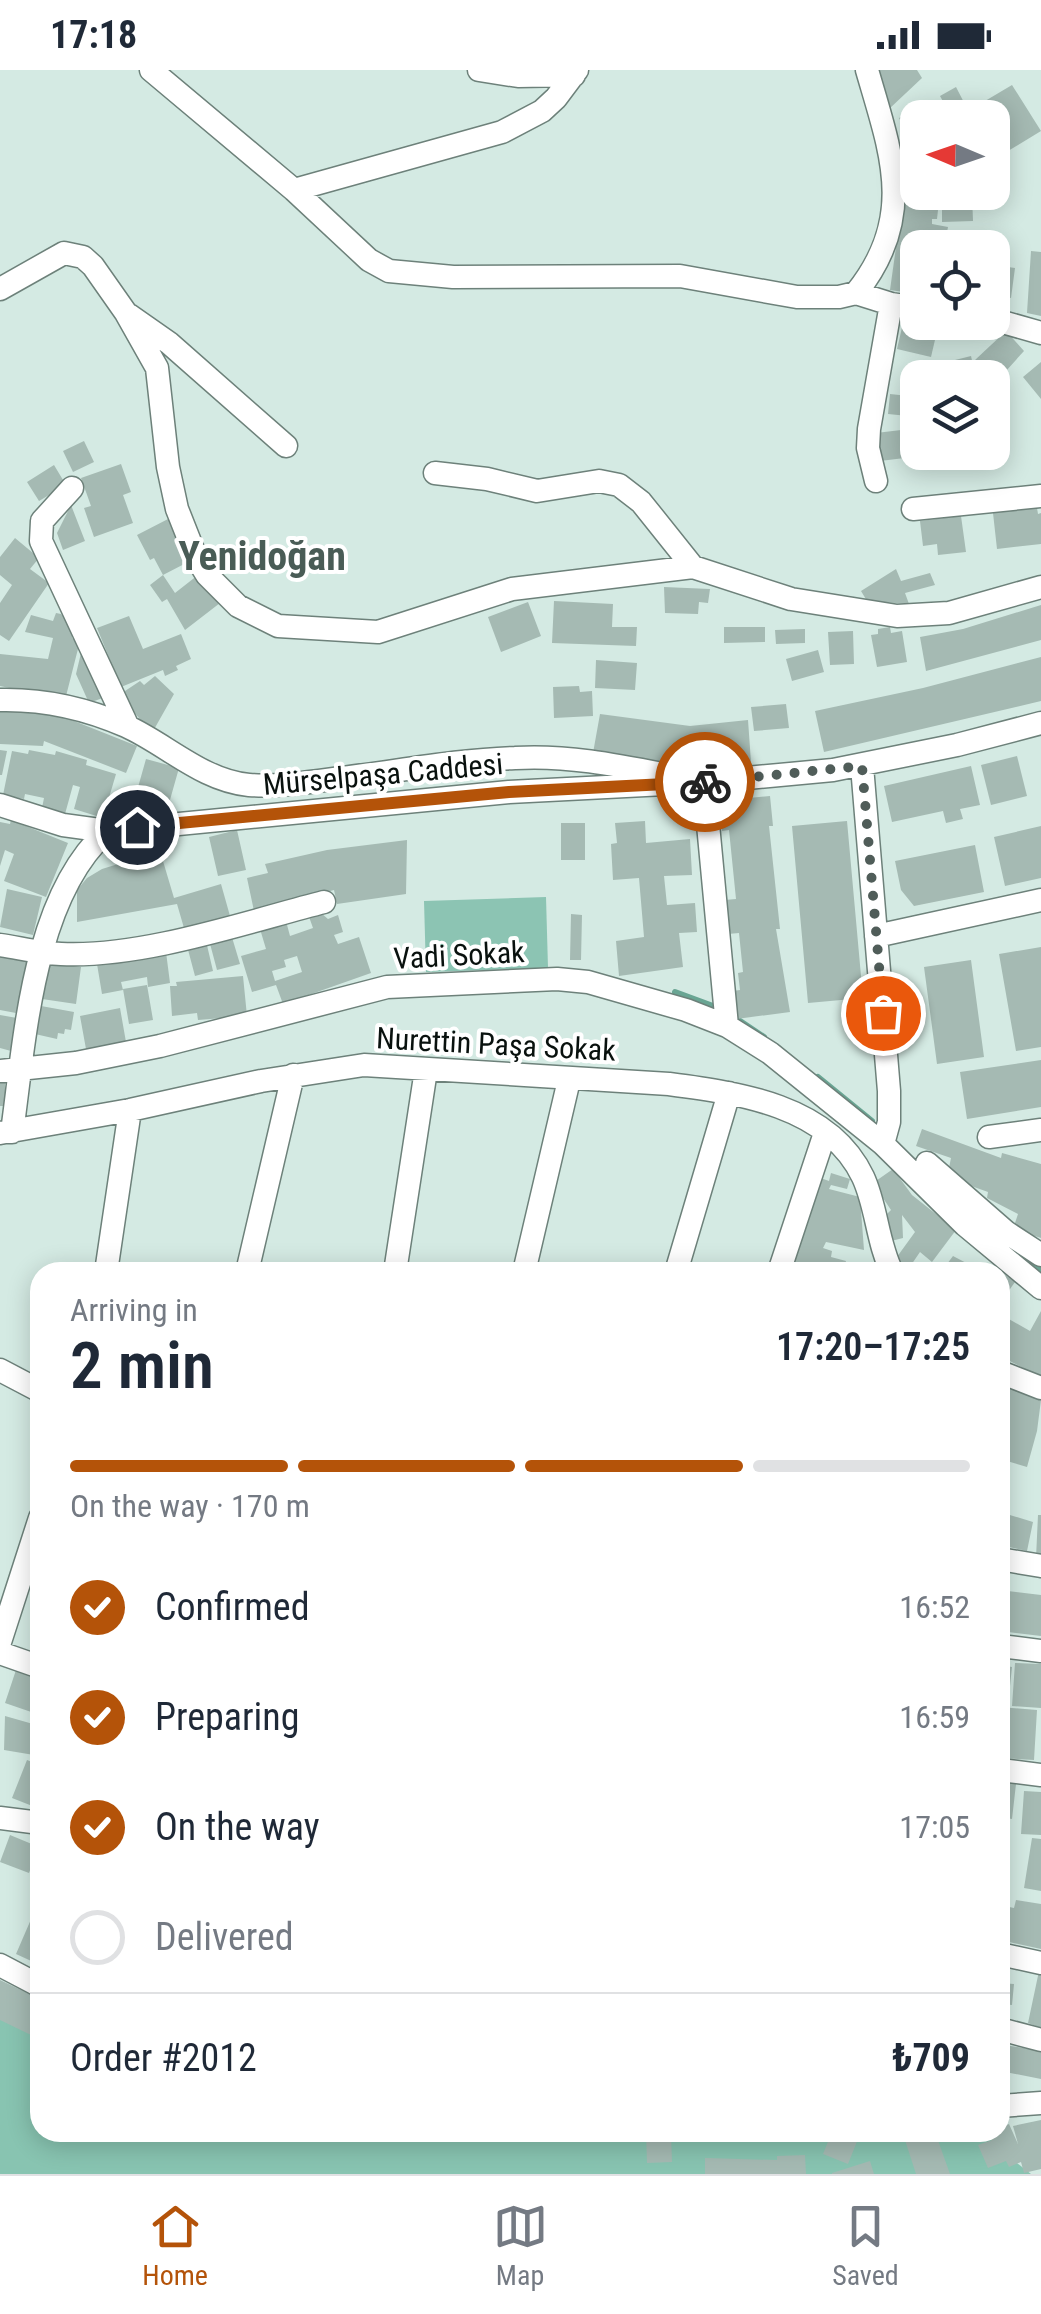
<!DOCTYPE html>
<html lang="en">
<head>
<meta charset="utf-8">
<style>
  :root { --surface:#fff; --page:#f6f6f7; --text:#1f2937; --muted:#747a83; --line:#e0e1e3; --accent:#b45309 }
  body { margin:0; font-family:"Roboto Condensed",sans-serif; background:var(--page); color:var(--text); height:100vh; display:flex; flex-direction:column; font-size:38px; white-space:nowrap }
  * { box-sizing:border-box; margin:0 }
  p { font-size:32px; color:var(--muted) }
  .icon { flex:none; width:55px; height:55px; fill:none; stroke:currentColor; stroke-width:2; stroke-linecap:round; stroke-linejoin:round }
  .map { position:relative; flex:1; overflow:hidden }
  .panel { position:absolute; left:30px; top:1192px; width:980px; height:880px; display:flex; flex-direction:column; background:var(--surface); border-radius:30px; box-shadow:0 5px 25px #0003 }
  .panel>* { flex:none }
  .needle { width:65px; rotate:272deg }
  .tools { position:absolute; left:900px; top:30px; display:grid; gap:20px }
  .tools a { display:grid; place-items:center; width:110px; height:110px; border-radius:20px; background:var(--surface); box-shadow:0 5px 25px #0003; font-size:50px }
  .pin { position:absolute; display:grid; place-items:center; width:85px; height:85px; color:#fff; margin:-42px; border:5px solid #fff; border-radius:50%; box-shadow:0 2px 10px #0007 }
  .courier { position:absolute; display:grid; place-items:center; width:100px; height:100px; margin:-50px; border:8px solid #b45309; border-radius:50%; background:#fff; color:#222; box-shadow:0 2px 12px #0007 }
  .head em { font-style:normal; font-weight:600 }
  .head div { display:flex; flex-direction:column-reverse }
  .head { display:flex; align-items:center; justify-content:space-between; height:170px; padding:0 40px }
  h1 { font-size:65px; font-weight:600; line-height:75px }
  .bar { display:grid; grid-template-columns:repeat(4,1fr); gap:15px 10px; align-content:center; height:120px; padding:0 40px }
  .bar i { height:12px; border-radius:8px; background:var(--line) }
  .bar .selected { background:var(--accent) }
  .bar p { grid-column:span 4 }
  .line { display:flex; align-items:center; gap:25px; padding:0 40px; border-top:2px solid var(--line) }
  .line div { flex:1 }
  ol { padding:0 40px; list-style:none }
  li { display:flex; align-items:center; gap:30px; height:110px }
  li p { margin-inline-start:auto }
  li .icon { padding:10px; border-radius:50%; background:var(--accent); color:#fff; stroke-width:4 }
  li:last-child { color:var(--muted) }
  li i { width:55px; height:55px; border:5px solid var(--line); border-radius:50% }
  .status { display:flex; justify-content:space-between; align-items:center; height:70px; padding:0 50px; background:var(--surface); direction:ltr }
  .status svg { height:28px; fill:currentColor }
  .tabs { display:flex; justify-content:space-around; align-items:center; height:140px; border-top:2px solid var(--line); background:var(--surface); font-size:28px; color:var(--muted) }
  .tabs a { display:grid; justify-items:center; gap:5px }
  .tabs .selected { color:var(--accent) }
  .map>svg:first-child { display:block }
  .green { fill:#8cc4b3 }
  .forest { fill:#88c4b1 }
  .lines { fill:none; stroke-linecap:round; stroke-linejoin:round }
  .stream { stroke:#69a593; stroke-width:6 }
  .building { fill:#a5bab3; fill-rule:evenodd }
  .minor-casing { stroke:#6d817a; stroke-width:25 }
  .minor { stroke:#fff; stroke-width:22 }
  .done { stroke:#505d59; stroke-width:10; stroke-dasharray:0 18 }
  .route { stroke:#b45309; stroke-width:12 }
  .labels { text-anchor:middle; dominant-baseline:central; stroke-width:8; stroke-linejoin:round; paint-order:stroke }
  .street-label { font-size:30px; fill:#09110e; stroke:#fff }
  .district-label { font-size:40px; font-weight:bold; fill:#495c56; stroke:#fff }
</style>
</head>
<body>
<div class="status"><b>17:18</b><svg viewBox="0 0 49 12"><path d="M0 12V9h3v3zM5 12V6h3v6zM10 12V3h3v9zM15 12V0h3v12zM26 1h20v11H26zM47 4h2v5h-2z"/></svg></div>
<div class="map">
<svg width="1041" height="2104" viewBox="0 0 1041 2104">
  <rect width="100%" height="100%" fill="#d4eae3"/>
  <path class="green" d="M 546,827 L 548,898 L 426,902 L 424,831 Z"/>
  <path class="forest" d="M 0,1922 L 40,1938 L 40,2062 L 682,2062 L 794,2069 L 840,2062 L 988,2062 L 1013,2090 L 1031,2104 L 0,2104 Z"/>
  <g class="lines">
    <path class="stream" d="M 675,922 L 713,936
      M 737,949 L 764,967
      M 818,1007 L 872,1051
      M 1019,1183 L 1041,1200"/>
  </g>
  <path class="building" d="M 876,0 L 917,0 L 922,8 L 889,39 Z
    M 1012,15 L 1041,61 L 1008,81 L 992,55 L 992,48 L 988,48 L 980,34 Z
    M 956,17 L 972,48 L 952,48 L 940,26 Z
    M 913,41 L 918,50 L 918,73 L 913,75 L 899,48 Z
    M 911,110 L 918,111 L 918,122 L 940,122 L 937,149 L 932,149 L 932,154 L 948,157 L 944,178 L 918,178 L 918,224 L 890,220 L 905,113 L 910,114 Z
    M 942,125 L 972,125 L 973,151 L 942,152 Z
    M 1031,181 L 1041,182 L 1041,246 L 1027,243 Z
    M 996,187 L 1009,190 L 1008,197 L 1015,198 L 1011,228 L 992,225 L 992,190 Z
    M 904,249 L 938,257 L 931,287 L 897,279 Z
    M 1006,261 L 1024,281 L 996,312 L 975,290 Z
    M 971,286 L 976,308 L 938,308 L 935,295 Z
    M 1041,292 L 1041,329 L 1023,307 Z
    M 890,324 L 918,327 L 918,347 L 888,344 Z
    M 918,358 L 918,382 L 929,385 L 880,391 L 876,363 Z
    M 84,371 L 94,392 L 73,402 L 63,381 Z
    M 121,394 L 131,422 L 123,425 L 133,453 L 94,467 L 84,438 L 91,436 L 81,408 Z
    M 54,395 L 66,415 L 39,431 L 27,412 Z
    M 71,435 L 85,471 L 63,480 L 57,463 Z
    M 1037,438 L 1038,444 L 1041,443 L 1041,474 L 997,479 L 993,443 Z
    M 961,446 L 966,482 L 938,485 L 937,474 L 923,476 L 920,451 Z
    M 170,448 L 192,490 L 163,505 L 154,488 L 150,490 L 137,465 Z
    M 15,468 L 39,488 L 30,499 L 49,513 L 9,571 L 0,565 L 0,533 L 12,515 L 0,505 L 0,487 Z
    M 896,499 L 901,511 L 930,503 L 935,515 L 905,523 L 909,534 L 867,531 L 861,521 Z
    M 163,505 L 175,523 L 198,505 L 220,533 L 185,560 L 167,529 L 162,532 L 150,515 Z
    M 664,517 L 710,519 L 708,533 L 699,532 L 698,544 L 665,543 Z
    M 554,531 L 613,534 L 612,557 L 637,557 L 636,576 L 552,573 Z
    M 528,532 L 541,566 L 501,582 L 488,547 Z
    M 1041,535 L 1041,570 L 926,601 L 920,567 L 963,559 Z
    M 56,543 L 61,544 L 75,559 L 72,568 L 80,571 L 65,630 L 0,616 L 0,584 L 48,589 L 53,568 L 25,562 L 31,545 L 53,551 Z
    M 129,546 L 143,579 L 181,564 L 191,589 L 176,596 L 178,600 L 165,606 L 163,600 L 121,617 L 97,558 Z
    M 724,557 L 765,557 L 765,572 L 724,573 Z
    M 890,557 L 891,563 L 902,561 L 907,592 L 877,597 L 871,565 L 878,564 L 878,559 Z
    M 805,559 L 805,573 L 776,574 L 775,560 Z
    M 853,561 L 854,594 L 830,595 L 828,562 Z
    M 818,580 L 824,602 L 792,611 L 786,589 Z
    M 81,583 L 88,583 L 108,626 L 89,633 L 76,604 Z
    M 1041,587 L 1041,631 L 824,682 L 815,641 L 923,618 Z
    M 596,590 L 637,593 L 635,620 L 595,618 Z
    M 155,606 L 174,624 L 152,663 L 119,625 L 140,611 L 144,615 Z
    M 579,616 L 580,622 L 592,621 L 593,646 L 554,648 L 553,617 Z
    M 786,634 L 789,658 L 754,661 L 751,637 Z
    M 0,639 L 64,647 L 137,676 L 126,703 L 44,671 L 43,676 L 0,674 Z
    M 600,644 L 690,656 L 748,650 L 751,692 L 692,699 L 593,683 Z
    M 0,680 L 7,681 L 2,705 L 0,705 Z
    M 29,680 L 55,685 L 56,681 L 87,690 L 86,695 L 116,704 L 103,748 L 74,739 L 80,717 L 73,715 L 65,744 L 42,738 L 44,728 L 25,724 L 24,729 L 3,725 L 12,681 L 28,684 Z
    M 1017,686 L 1027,726 L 991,735 L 981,695 Z
    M 146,689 L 179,698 L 166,744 L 133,735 Z
    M 971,696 L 980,735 L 960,739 L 963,749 L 946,753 L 943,741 L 892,752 L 884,716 Z
    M 770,726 L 773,756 L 769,756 L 780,859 L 776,859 L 790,942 L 736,949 L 732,921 L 740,920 L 738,903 L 743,902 L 739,863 L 728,864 L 725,830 L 736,829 L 729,760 L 722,761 L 719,731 Z
    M 11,750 L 68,773 L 46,827 L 4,811 L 14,784 L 5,780 L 0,796 L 0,752 L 10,754 Z
    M 645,751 L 646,773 L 690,769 L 692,805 L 664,806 L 667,835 L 695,833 L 697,862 L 679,863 L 683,897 L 619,906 L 616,871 L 644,867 L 639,808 L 613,810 L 611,774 L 617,773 L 615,753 Z
    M 847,751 L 863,928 L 808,933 L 792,756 Z
    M 561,753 L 585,753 L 585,790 L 561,790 Z
    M 1041,756 L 1041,808 L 1005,816 L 994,767 Z
    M 237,760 L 246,800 L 218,806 L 209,767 Z
    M 407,770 L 406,824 L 337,834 L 334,820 L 254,841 L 247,808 L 268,803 L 265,794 L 327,780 Z
    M 975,775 L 984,822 L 914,836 L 901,820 L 895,791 Z
    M 160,781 L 174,828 L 221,814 L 230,846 L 184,858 L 177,834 L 77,852 L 77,820 L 87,808 L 102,799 Z
    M 7,819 L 42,827 L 33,865 L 0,857 Z
    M 321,843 L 328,849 L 338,845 L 343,862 L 334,865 L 338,874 L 359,867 L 371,903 L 283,934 L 276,915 L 252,922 L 241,886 L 266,879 L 260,859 L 286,851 L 290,866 L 313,858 L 308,844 ZM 297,886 L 302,902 L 275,911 L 272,901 L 286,897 L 284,890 Z
    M 571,844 L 582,845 L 581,890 L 570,890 Z
    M 231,864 L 240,894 L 217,900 L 209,870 Z
    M 206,871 L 213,901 L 195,906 L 187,876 Z
    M 1041,877 L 1041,977 L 1016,981 L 999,884 Z
    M 166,882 L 170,913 L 148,917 L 147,907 L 121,912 L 123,920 L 102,924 L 97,894 Z
    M 0,884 L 27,889 L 16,943 L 0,940 Z
    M 971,890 L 984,987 L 937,994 L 924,897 Z
    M 48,892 L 81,897 L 76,934 L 42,929 Z
    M 243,906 L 247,946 L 198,950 L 197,943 L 172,946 L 170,916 L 177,916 L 176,912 Z
    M 147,915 L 153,950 L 129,954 L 123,919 Z
    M 41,936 L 74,942 L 71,960 L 65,959 L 64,964 L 58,963 L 57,969 L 35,964 Z
    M 120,938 L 126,972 L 86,979 L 80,946 Z
    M 0,945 L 17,948 L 11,981 L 0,978 Z
    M 1041,990 L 1041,1037 L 967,1049 L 960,1002 Z
    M 5,1012 L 5,1036 L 0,1036 L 0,1013 Z
    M 922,1059 L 1001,1088 L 1002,1083 L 1041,1094 L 1041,1168 L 1013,1159 L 1018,1144 L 987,1128 L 988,1122 L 963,1113 L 949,1098 L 951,1088 L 916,1076 Z
    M 893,1099 L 912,1125 L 956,1160 L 932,1192 L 920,1182 L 907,1201 L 894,1191 L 915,1162 L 902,1145 L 903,1168 L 891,1171 L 887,1144 L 891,1140 L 873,1113 Z
    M 831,1103 L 850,1109 L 847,1119 L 831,1115 L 829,1119 L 860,1127 L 864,1180 L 826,1172 L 823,1178 L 832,1181 L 831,1187 L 846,1191 L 843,1202 L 783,1202 L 815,1106 L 829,1111 Z
    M 953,1186 L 972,1196 L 969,1199 L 974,1202 L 941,1202 Z
    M 991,1195 L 1015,1212 L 1000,1233 L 1000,1202 L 985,1202 Z
    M 1041,1241 L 1041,1307 L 1000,1286 L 1000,1244 L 1030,1261 Z
    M 1000,1313 L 1041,1330 L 1037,1361 L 1027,1397 L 1000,1389 L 1000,1356 L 1003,1357 L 1004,1352 L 1000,1351 Z
    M 1000,1442 L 1033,1452 L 1027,1481 L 1000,1475 Z
    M 1038,1445 L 1041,1445 L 1041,1488 L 1036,1488 Z
    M 1000,1520 L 1041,1525 L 1041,1566 L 1000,1561 Z
    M 1015,1593 L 1041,1594 L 1041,1638 L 1012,1636 Z
    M 1000,1595 L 1012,1597 L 1008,1635 L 1000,1635 Z
    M 17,1597 L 40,1605 L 40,1645 L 5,1633 Z
    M 1000,1637 L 1037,1640 L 1034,1690 L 1000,1688 Z
    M 5,1646 L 40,1656 L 40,1686 L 4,1680 Z
    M 27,1690 L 40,1695 L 40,1739 L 12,1728 Z
    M 1000,1712 L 1016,1714 L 1012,1749 L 1000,1747 Z
    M 1024,1721 L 1041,1722 L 1041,1765 L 1021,1764 Z
    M 10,1765 L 39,1777 L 29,1803 L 0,1792 Z
    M 1032,1768 L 1041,1769 L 1041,1821 L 1024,1818 Z
    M 39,1814 L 40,1814 L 40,1841 L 31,1839 Z
    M 1016,1830 L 1041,1834 L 1041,1879 L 1000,1870 L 1000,1835 L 1014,1838 Z
    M 32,1847 L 40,1851 L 40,1895 L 16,1884 Z
    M 1039,1901 L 1041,1901 L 1041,1958 L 1028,1953 Z
    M 0,1910 L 40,1929 L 40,1947 L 31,1965 L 0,1950 Z
    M 1000,1913 L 1014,1914 L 1012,1935 L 1000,1934 Z
    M 1005,1975 L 1041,1981 L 1041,2009 L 1000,2001 Z
    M 1041,2050 L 1041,2099 L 1024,2103 L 1021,2092 L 1009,2097 L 1006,2091 L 988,2098 L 978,2075 L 992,2070 L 988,2062 L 1000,2062 L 1000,2058 L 1009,2054 L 1018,2074 L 1013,2056 Z
    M 646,2062 L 671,2062 L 672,2092 L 647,2093 Z
    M 832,2062 L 843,2062 L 858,2069 L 848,2094 L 823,2084 Z
    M 918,2062 L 935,2062 L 950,2104 L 916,2104 L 904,2067 Z
    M 805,2085 L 806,2104 L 705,2104 L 705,2088 L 777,2090 L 777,2086 Z
    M 870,2091 L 874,2104 L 832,2104 L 832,2103 Z"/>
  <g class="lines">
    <g class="minor-casing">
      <path id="minor" d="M 151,0 L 294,120 L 369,190 L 389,201 L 453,207 L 680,206 L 797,227 L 839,227 L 856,223 L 891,234 L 918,238
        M 479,0 L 518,6 L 574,5
        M 294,120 L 502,62 L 542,41 L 556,28 L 577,0
        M 0,219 L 64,183 L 83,187 L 93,196 L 126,243 L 157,298 L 168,397 L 177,439 L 196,487 L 207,505 L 238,536 L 278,556 L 378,562 L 512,519 L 693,497 L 791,529 L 897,546 L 949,543 L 1041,517
        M 856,223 C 917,147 891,83 867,0
        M 129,245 L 169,273 L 286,376
        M 992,249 L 1041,263
        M 435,403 L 487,409 L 537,421 L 599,411 L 619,415 L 641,432 L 693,497
        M 876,411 L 868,378 L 869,359 L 891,234
        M 72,418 L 42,451 L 41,471 L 128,657
        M 913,439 L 1041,426
        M 0,630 C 44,629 85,638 126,656 C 166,674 203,711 249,715 C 279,717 311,712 341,708 C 399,701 457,690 515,688 C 579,684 642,701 704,712 L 727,956
        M 862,696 L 889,1021 L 889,1052 L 883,1074
        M 0,735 L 63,755 L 107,761
        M 876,866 L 1041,830
        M 0,875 C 20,878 41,883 61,884 C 142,888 246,852 324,832
        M 0,1001 L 76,993 L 160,976 L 387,917 L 557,909 L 588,912 L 686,940 L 727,956 L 770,983 L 883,1074 L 965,1155 L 1041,1218
        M 12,1062 C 25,968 33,827 107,761 L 509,722 L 704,712 L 833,700 L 957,675 L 1041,653
        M 0,1063 L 130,1040 L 261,1011 L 364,995 L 669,1014 C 738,1023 829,1035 863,1107 C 877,1137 877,1172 892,1202
        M 989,1067 L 1041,1060
        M 927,1093 L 1006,1162 L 1041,1185
        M 106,1202 L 130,1040
        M 247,1202 L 293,1005
        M 395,1202 L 426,1000
        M 524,1202 L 569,1010
        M 676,1202 L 729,1023
        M 779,1202 L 825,1063
        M 0,1300 L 40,1321
        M 1000,1302 L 1041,1318
        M 1000,1489 L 1041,1496
        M 0,1572 L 40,1448
        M 1000,1576 L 1041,1581
        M 0,1583 L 40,1597
        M 1000,1700 L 1041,1705
        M 0,1748 L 40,1753
        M 1000,1884 L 1041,1893
        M 0,1895 L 40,1916
        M 1000,1959 L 1041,1970
        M 1000,2036 L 1041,2033"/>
    </g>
    <use href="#minor" class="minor"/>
  </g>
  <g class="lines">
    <path class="done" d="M 705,712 L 862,696 L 883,943"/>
    <path class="route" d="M 137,757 L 509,722 L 705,712"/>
  </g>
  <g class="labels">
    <g class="street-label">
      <text transform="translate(383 704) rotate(-5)">Mürselpaşa Caddesi</text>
      <text transform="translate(459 885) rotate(-3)">Vadi Sokak</text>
      <text transform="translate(496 974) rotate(3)">Nurettin Paşa Sokak</text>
    </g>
    <g class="district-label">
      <text x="262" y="486">Yenidoğan</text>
    </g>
  </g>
</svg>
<div class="tools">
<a><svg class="needle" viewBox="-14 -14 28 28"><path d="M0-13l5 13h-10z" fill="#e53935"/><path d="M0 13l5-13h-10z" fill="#747a83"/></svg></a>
<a><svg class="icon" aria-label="locate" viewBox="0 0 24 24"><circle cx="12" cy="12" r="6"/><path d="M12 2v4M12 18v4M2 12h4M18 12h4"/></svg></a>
<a><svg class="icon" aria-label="layers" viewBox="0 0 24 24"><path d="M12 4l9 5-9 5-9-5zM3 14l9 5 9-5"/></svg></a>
</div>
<div class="pin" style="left:883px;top:943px;background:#ea580c"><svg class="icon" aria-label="bag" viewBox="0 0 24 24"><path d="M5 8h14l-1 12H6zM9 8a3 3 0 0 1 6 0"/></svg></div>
<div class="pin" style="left:137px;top:757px;background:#1f2937"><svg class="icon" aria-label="home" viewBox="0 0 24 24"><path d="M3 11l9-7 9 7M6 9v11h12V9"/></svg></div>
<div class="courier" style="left:705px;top:712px"><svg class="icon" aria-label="bike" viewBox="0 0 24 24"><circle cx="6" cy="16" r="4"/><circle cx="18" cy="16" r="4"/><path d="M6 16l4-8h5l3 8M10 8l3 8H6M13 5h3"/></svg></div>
<section class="panel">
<div class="head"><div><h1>2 min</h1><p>Arriving in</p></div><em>17:20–17:25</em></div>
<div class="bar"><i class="selected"></i><i class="selected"></i><i class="selected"></i><i></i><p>On the way · 170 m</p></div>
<ol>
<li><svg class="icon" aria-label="check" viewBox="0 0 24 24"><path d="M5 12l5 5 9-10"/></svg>Confirmed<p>16:52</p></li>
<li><svg class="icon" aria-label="check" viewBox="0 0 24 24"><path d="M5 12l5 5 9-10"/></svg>Preparing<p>16:59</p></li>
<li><svg class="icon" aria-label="check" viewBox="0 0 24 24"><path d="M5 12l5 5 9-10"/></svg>On the way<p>17:05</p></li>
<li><i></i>Delivered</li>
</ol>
<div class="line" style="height:130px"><div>Order #2012</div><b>₺709</b></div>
</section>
</div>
<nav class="tabs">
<a class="selected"><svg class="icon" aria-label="home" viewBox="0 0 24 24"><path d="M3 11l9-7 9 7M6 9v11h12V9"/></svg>Home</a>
<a><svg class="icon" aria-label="map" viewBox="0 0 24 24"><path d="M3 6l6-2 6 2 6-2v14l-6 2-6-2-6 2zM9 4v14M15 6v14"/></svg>Map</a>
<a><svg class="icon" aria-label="saved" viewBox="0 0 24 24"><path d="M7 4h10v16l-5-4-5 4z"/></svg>Saved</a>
</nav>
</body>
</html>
